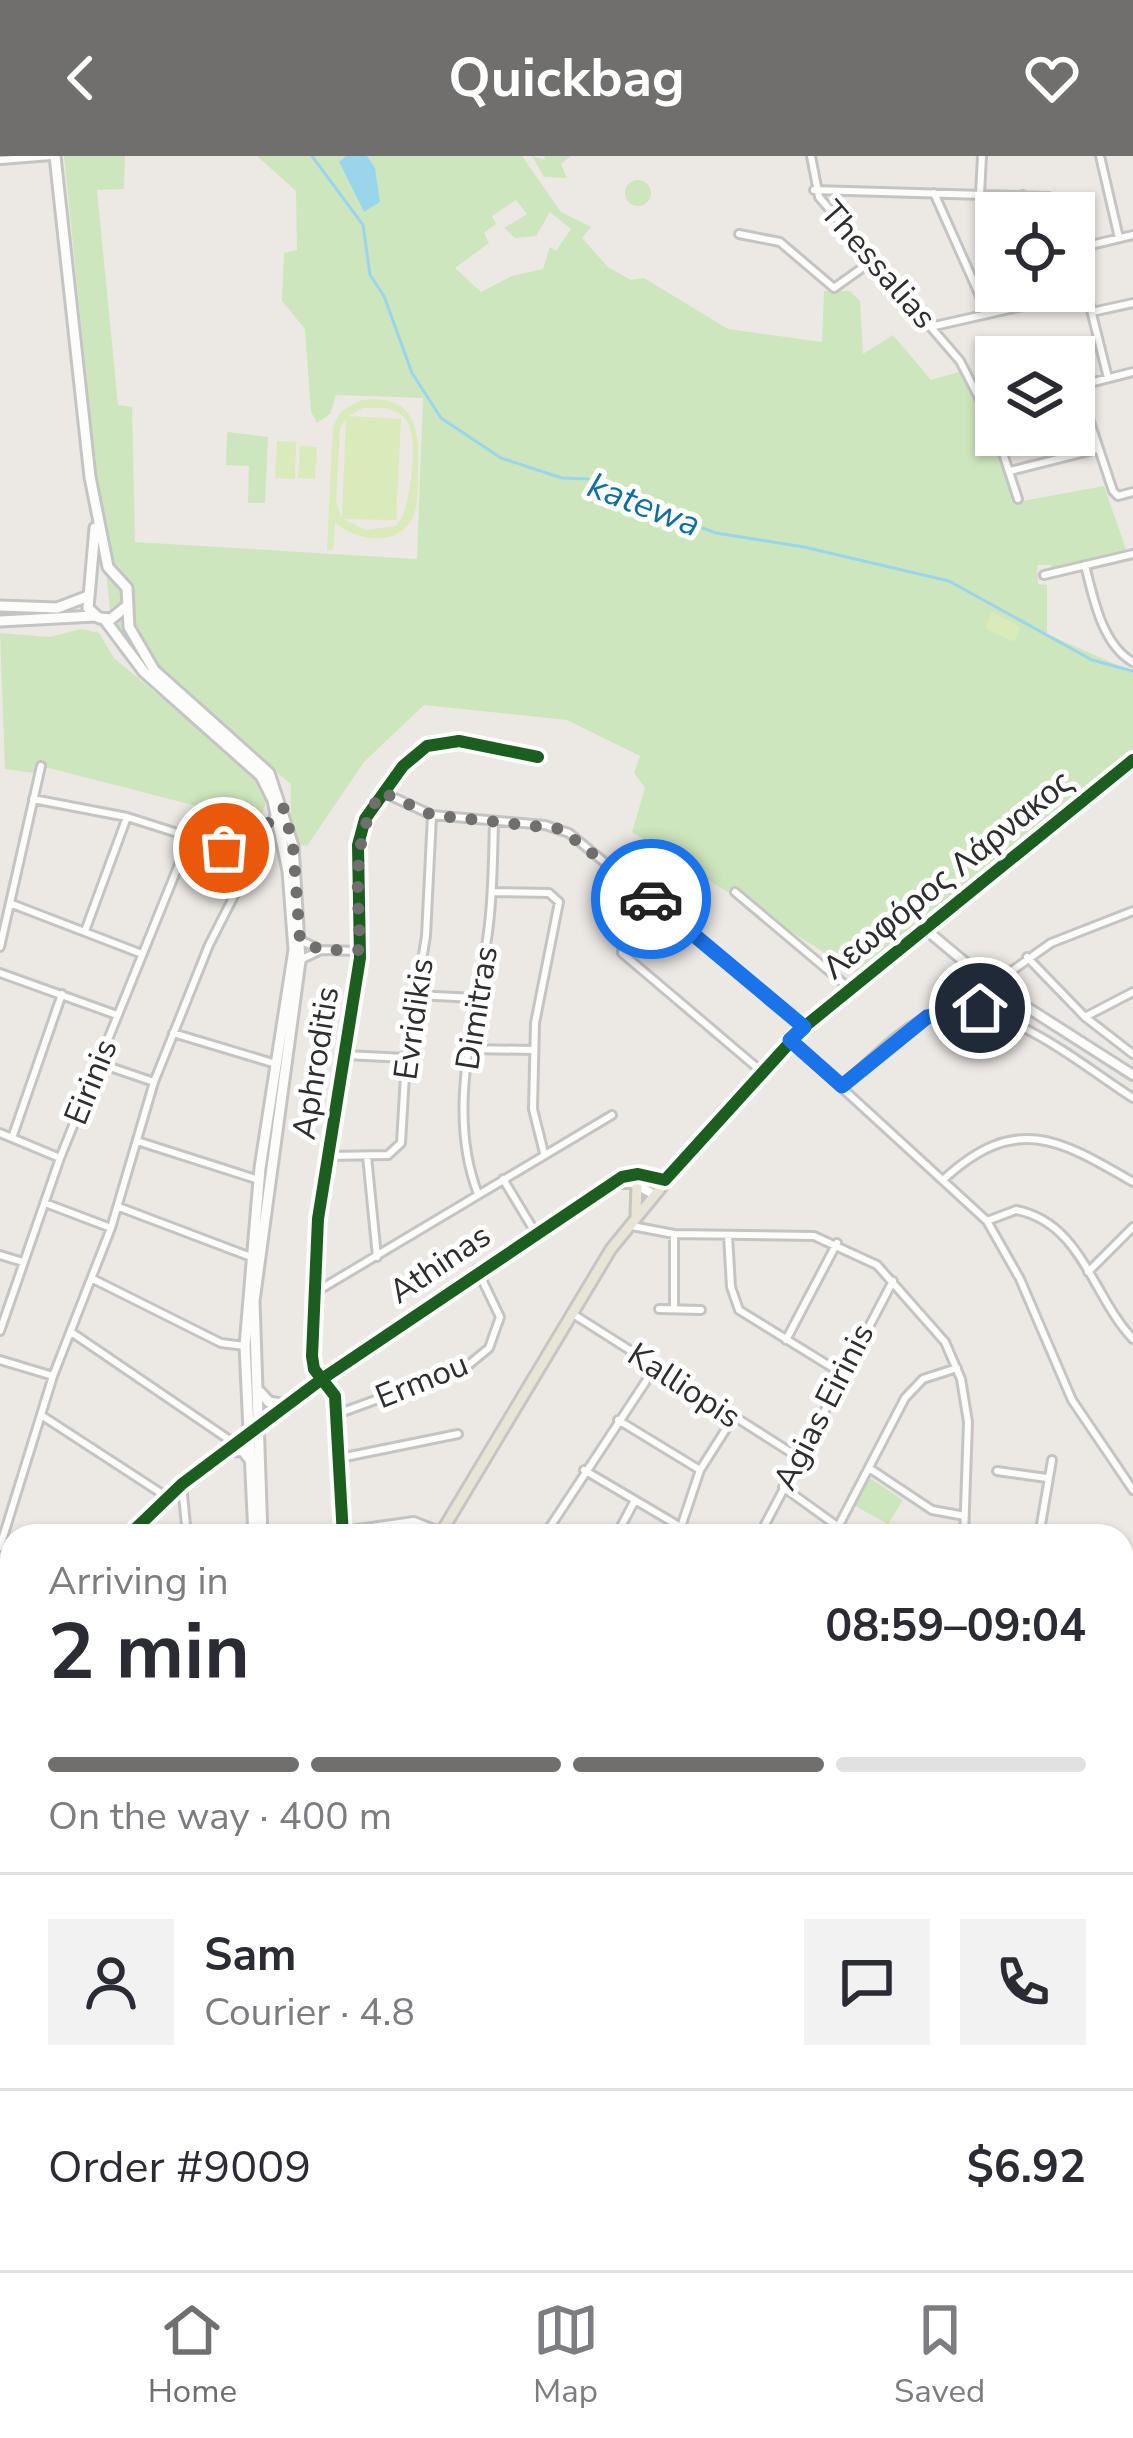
<!DOCTYPE html>
<html lang="en">
<head>
<meta charset="utf-8">
<style>
  :root { --surface:#fff; --page:#f2f2f3; --text:#2b2b33; --muted:#7c7c81; --line:#e1e1e2; --accent:#706f6e }
  body { margin:0; font-family:"Nunito Sans",sans-serif; background:var(--page); color:var(--text); height:100vh; display:flex; flex-direction:column; font-size:45px; white-space:nowrap }
  * { box-sizing:border-box; margin:0 }
  p { font-size:39px; color:var(--muted) }
  .icon { flex:none; width:66px; height:66px; fill:none; stroke:currentColor; stroke-width:2; stroke-linecap:round; stroke-linejoin:round }
  .map { position:relative; flex:1; overflow:hidden }
  .sheet { position:absolute; left:0px; top:1368px; width:1134px; height:747px; display:flex; flex-direction:column; background:var(--surface); border-radius:36px 36px 0 0; box-shadow:0 3px 9px #0004 }
  .sheet>* { flex:none }
  .tools { position:absolute; left:975px; top:36px; display:grid; gap:24px }
  .tools a { display:grid; place-items:center; width:120px; height:120px; border-radius:0px; background:var(--surface); box-shadow:0 3px 9px #0004; font-size:60px }
  .pin { position:absolute; display:grid; place-items:center; width:102px; height:102px; color:#fff; margin:-51px; border:6px solid #fff; border-radius:50%; box-shadow:0 3px 12px #0007 }
  .courier { position:absolute; display:grid; place-items:center; width:120px; height:120px; margin:-60px; border:9px solid #1a73e8; border-radius:50%; background:#fff; color:#222; box-shadow:0 3px 15px #0007 }
  .summary em { font-style:normal; font-weight:700 }
  .summary div { display:flex; flex-direction:column-reverse }
  .summary { display:flex; align-items:center; justify-content:space-between; height:204px; padding:0 48px }
  h1 { font-size:78px; font-weight:700; line-height:90px }
  .bar { display:grid; grid-template-columns:repeat(4,1fr); gap:18px 12px; align-content:center; height:144px; padding:0 48px }
  .bar i { height:15px; border-radius:9px; background:var(--line) }
  .bar .on { background:var(--accent) }
  .bar p { grid-column:span 4 }
  .line { display:flex; align-items:center; gap:30px; padding:0 48px; border-top:3px solid var(--line) }
  .line div { flex:1 }
  .round { display:grid; place-items:center; flex:none; width:126px; height:126px; border-radius:0px; background:var(--page) }
  header { display:flex; justify-content:space-between; align-items:center; height:156px; padding:0 48px; background:var(--accent); color:#fff; font-size:54px; font-weight:700 }
  .menu { display:flex; justify-content:space-around; align-items:center; height:168px; border-top:3px solid var(--line); background:var(--surface); font-size:33px; color:var(--muted) }
  .menu a { display:grid; justify-items:center; gap:6px }
  .menu .on { color:var(--accent) }
  .map>svg:first-child { display:block }
  .green { fill:#cee6be; fill-rule:evenodd }
  .pitch { fill:#d9eabb; fill-rule:evenodd }
  .water { fill:#99d6ec }
  .lines { fill:none; stroke-linecap:round; stroke-linejoin:round }
  .stream { stroke:#99d6ec; stroke-width:3 }
  .minor-casing { stroke:#c5c4c5; stroke-width:12 }
  .tertiary-casing { stroke:#c5c4c5; stroke-width:14 }
  .secondary-casing { stroke:#c5c4c5; stroke-width:15 }
  .primary-casing { stroke:#c6c5c4; stroke-width:15 }
  .minor { stroke:#fcfcfb; stroke-width:6 }
  .tertiary { stroke:#fcfcfb; stroke-width:8 }
  .secondary { stroke:#fcfcfb; stroke-width:9 }
  .primary { stroke:#e8e4d6; stroke-width:9 }
  .cycleway-casing { stroke:#fff; stroke-width:20 }
  .cycleway { stroke:#1b5e20; stroke-width:12 }
  .done { stroke:#706f6e; stroke-width:12; stroke-dasharray:0 21.6 }
  .route { stroke:#1a73e8; stroke-width:15 }
  .labels { text-anchor:middle; dominant-baseline:central; stroke-width:10; stroke-linejoin:round; paint-order:stroke }
  .street-label { font-size:33px; fill:#2e2e2e; stroke:#fff }
  .water-label { font-size:36px; font-style:italic; fill:#0d6fa3; stroke:#fff }
</style>
</head>
<body>
<header><svg class="icon" aria-label="back" viewBox="0 0 24 24"><path d="M15 5l-7 7 7 7"/></svg>Quickbag<svg class="icon" aria-label="heart" viewBox="0 0 24 24"><path d="M12 20l-8-8c-3-5 5-10 8-4 3-6 11-1 8 4z"/></svg></header>
<div class="map">
<svg width="1133" height="2114" viewBox="0 0 1133 2114">
  <rect width="100%" height="100%" fill="#ece8e4"/>
  <path class="green" d="M 64,0 L 125,0 L 124,33 L 97,34 L 118,249 L 132,251 L 135,386 L 417,403 L 423,242 L 336,239 L 330,258 L 317,267 L 311,256 L 305,173 L 282,145 L 284,97 L 297,94 L 296,35 L 257,0 L 346,0 L 339,6 L 364,56 L 380,46 L 375,13 L 367,0 L 522,0 L 561,56 L 591,71 L 582,82 L 608,111 L 631,124 L 644,122 L 728,173 L 822,186 L 824,135 L 850,135 L 860,145 L 863,198 L 893,179 L 931,224 L 962,215 L 992,272 L 1017,346 L 1104,330 L 1128,399 L 1052,415 L 1051,409 L 1037,409 L 1038,428 L 1047,429 L 1047,478 L 1133,516 L 1133,598 L 857,817 L 632,676 L 645,632 L 634,617 L 640,600 L 567,564 L 424,549 L 364,606 L 307,690 L 290,687 L 291,628 L 139,507 L 112,474 ZM 516,44 L 527,58 L 504,72 L 515,82 L 536,80 L 550,56 L 571,73 L 556,95 L 550,91 L 543,113 L 512,120 L 481,136 L 455,112 L 489,87 L 484,77 L 496,68 L 492,60 Z
    M 532,0 L 545,4 L 544,0 L 571,0 L 561,8 L 567,22 L 544,21 Z
    M625 37a13 13 0 1 1 26 0a13 13 0 1 1-26 0Z
    M 227,276 L 268,281 L 265,347 L 248,347 L 249,310 L 226,309 Z
    M 81,473 L 99,477 L 114,502 L 257,621 L 269,638 L 259,666 L 41,610 L 33,617 L 5,613 L 0,477 L 50,481 Z
    M 870,1322 L 903,1344 L 888,1368 L 855,1350 Z"/>
  <path class="pitch" d="M 362,244 C 410,238 420,267 418,308 C 417,326 420,350 411,365 C 394,392 353,384 335,366 L 333,394 L 327,394 L 333,271 L 341,255 ZM 385,252 C 395,255 403,257 408,267 C 418,286 411,355 396,370 L 366,374 L 343,363 L 396,364 L 401,263 L 348,260 L 363,252 ZM 346,263 L 342,360 L 341,361 L 336,346 L 340,272 Z
    M 277,285 L 296,286 L 295,323 L 275,322 Z
    M 300,290 L 317,291 L 315,323 L 298,322 Z
    M 992,456 L 1021,471 L 1014,486 L 985,472 Z"/>
  <path class="water" d="M 346,0 L 367,0 L 375,12 L 380,46 L 364,56 L 339,6 Z"/>
  <g class="lines">
    <path class="stream" d="M 312,0 L 363,69 L 370,119 L 384,140 L 412,217 L 441,262 L 501,302 L 562,322 L 589,323 L 603,336 L 622,334 L 660,356 L 716,377 L 804,391 L 949,425 L 1092,504 L 1133,515"/>
    <g class="minor-casing">
      <path id="minor" d="M 811,0 L 819,41 L 960,205 L 996,275
        M 1100,0 L 1119,82
        M 1,4 L 51,0
        M 814,34 L 1049,41
        M 934,37 L 988,158
        M 980,38 L 982,0
        M 1023,39 L 1026,57
        M 739,78 L 780,86 L 834,132 L 872,105
        M 1074,93 L 1133,79
        M 1092,156 L 1133,147
        M 930,171 L 1081,137 L 1090,150 L 1108,222
        M 1078,230 L 1113,335 L 1118,340 L 1133,336
        M 1074,231 L 1133,216
        M 997,279 L 1018,343
        M 1010,315 L 1097,293
        M 1085,409 C 1093,441 1102,489 1133,506
        M 1044,419 L 1133,398
        M 382,636 L 432,659 L 545,669 L 569,677 L 804,871
        M 33,643 L 127,661 L 250,700
        M 493,736 L 549,737 L 559,746 L 535,867 L 533,953 L 544,997
        M 735,736 L 849,832
        M 653,744 L 623,784 L 622,797 L 761,915
        M 12,748 L 142,798
        M 85,775 L 127,661
        M 300,784 L 321,794
        M 0,791 L 41,610
        M 1027,801 L 1085,861 L 1133,898
        M 300,804 L 321,794 L 360,795
        M 0,817 L 117,859
        M 992,829 L 1051,787 L 1133,755
        M 415,839 L 476,842
        M 1085,861 L 1133,836
        M 173,877 L 276,908
        M 793,887 L 987,1065 L 1020,1123 L 1072,1244 L 1133,1334
        M 467,893 L 534,894
        M 345,899 L 406,902
        M 98,907 L 154,926
        M 842,930 C 869,906 902,869 936,857 C 995,835 1084,911 1133,942
        M 0,977 L 60,1002
        M 12,982 L 62,838
        M 137,985 L 259,1024
        M 328,1000 L 388,999 L 401,987 L 406,902 L 426,780 L 432,659
        M 367,1000 L 377,1101
        M 503,1023 L 535,1076
        M 944,1023 C 1016,957 1059,983 1133,1026
        M 478,1038 C 444,950 479,857 489,768 C 493,734 493,699 494,665
        M 45,1047 L 111,1072
        M 119,1051 L 251,1101
        M 987,1065 L 1016,1054 C 1082,1067 1092,1140 1133,1183
        M 632,1070 L 674,1078 L 814,1080 L 877,1109 L 945,1186 L 961,1223 L 968,1266 L 964,1380
        M 674,1078 L 674,1153
        M 728,1079 L 731,1131 L 739,1154 L 841,1217
        M 0,1099 L 23,1106
        M 1088,1116 L 1133,1071
        M 93,1123 L 221,1187 L 245,1190
        M 314,1137 L 612,959
        M 659,1153 L 701,1154
        M 573,1158 L 798,1301
        M 0,1175 L 60,1002 L 190,681
        M 71,1176 L 234,1287
        M 786,1184 L 837,1087
        M 0,1204 L 53,1220
        M 337,1258 L 466,1211 L 489,1192 L 500,1161 L 477,1113
        M 41,1259 L 167,1341
        M 618,1264 L 700,1314
        M 340,1302 L 458,1278
        M 869,1312 L 932,1354 L 965,1360
        M 584,1314 L 679,1370
        M 997,1315 L 1047,1322
        M 182,1328 L 187,1380
        M 783,1331 L 851,1380
        M 839,1369 L 905,1242 L 923,1223 L 957,1212
        M 343,1375 L 414,1365 L 442,1376
        M 343,1380 L 335,1240 L 314,1213 L 312,1200 L 318,1063 L 360,802 L 358,689 L 365,663 L 403,610 L 427,590 L 459,585 L 538,601
        M 544,1380 L 654,1213
        M 616,1380 L 634,1346
        M 678,1380 L 700,1314 L 733,1262
        M 759,1380 L 893,1125
        M 1039,1380 L 1052,1304
        M 0,1391 L 53,1220 L 111,1072 L 154,926 L 209,789 L 276,657
        M 1122,1563 L 1133,1563
        M 0,1665 L 12,1663
        M 1122,1717 L 1133,1679
        M 0,1741 L 12,1763
        M 1122,1774 L 1133,1775
        M 0,1776 L 12,1768
        M 1122,1836 L 1133,1836
        M 0,1845 L 12,1837
        M 0,1922 L 12,1928
        M 0,1997 L 12,1997
        M 1122,2018 L 1133,2019
        M 1122,2079 L 1133,2079
        M 419,2103 L 428,2114
        M 733,2103 L 766,2114
        M 110,2114 L 116,2103"/>
    </g>
    <g class="tertiary-casing">
      <path id="tertiary" d="M 924,772 L 992,829 L 1133,919
        M 616,1027 L 633,1027 L 653,1038
        M 128,1380 L 182,1328 L 322,1223 L 622,1021 L 638,1018 L 665,1024
        M 0,1530 L 12,1519"/>
    </g>
    <g class="secondary-casing">
      <path id="secondary" d="M 55,0 L 90,321 L 108,411 L 127,432 L 129,471 L 154,514 L 269,617 L 293,690 L 300,805 L 254,1145 L 262,1380
        M 95,372 L 88,452 L 99,462 L 111,463 L 128,449
        M 0,450 L 57,452 L 86,441
        M 105,464 L 144,516 L 261,620 L 273,644 L 288,715 L 294,794 L 260,1012 L 245,1190 L 254,1380
        M 0,465 L 95,460
        M 260,1236 L 269,1246 L 287,1249
        M 226,1294 L 243,1295 L 250,1304
        M 659,2103 L 695,2114
        M 0,2114 L 12,2095
        M 11,2114 L 17,2103"/>
    </g>
    <g class="primary-casing">
      <path id="primary" d="M 636,1058 L 637,1029
        M 439,1380 L 611,1093 L 721,958 L 823,855 L 1133,604"/>
    </g>
    <use href="#minor" class="minor"/>
    <use href="#tertiary" class="tertiary"/>
    <use href="#secondary" class="secondary"/>
    <use href="#primary" class="primary"/>
    <g class="cycleway-casing">
      <path id="cycleway" d="M 128,1380 L 182,1328 L 322,1223 L 622,1021 L 638,1018 L 665,1024 L 804,871 L 1133,604
        M 343,1380 L 335,1240 L 314,1213 L 312,1200 L 318,1063 L 360,802 L 358,689 L 365,663 L 403,610 L 427,590 L 459,585 L 538,601"/>
    </g>
    <use href="#cycleway" class="cycleway"/>
  </g>
  <g class="lines">
    <path class="done" d="M 224,692 L 250,700 L 271,662 L 284,652 L 293,690 L 300,784 L 321,794 L 360,794 C 359,740 349,683 382,636 L 432,659 L 561,673 L 651,743"/>
    <path class="route" d="M 651,743 L 804,871 L 790,884 L 842,930 L 927,861 L 980,852"/>
  </g>
  <g class="labels">
    <g class="street-label">
      <text transform="translate(878 109) rotate(49)">Thessalias</text>
      <text transform="translate(948 719) rotate(-39)">Λεωφόρος Λάρνακος</text>
      <text transform="translate(477 852) rotate(-81)">Dimitras</text>
      <text transform="translate(414 863) rotate(-82)">Evridikis</text>
      <text transform="translate(316 907) rotate(-81)">Aphroditis</text>
      <text transform="translate(91 926) rotate(-68)">Eirinis</text>
      <text transform="translate(440 1108) rotate(-34)">Athinas</text>
      <text transform="translate(422 1225) rotate(-22)">Ermou</text>
      <text transform="translate(684 1230) rotate(33)">Kalliopis</text>
      <text transform="translate(824 1251) rotate(-63)">Agias Eirinis</text>
    </g>
    <g class="water-label">
      <text transform="translate(644 349) rotate(21)">katewa</text>
    </g>
  </g>
</svg>
<div class="tools">
<a><svg class="icon" aria-label="locate" viewBox="0 0 24 24"><circle cx="12" cy="12" r="6"/><path d="M12 2v4M12 18v4M2 12h4M18 12h4"/></svg></a>
<a><svg class="icon" aria-label="layers" viewBox="0 0 24 24"><path d="M12 4l9 5-9 5-9-5zM3 14l9 5 9-5"/></svg></a>
</div>
<div class="pin" style="left:224px;top:692px;background:#ea580c"><svg class="icon" aria-label="bag" viewBox="0 0 24 24"><path d="M5 8h14l-1 12H6zM9 8a3 3 0 0 1 6 0"/></svg></div>
<div class="pin" style="left:980px;top:852px;background:#1f2937"><svg class="icon" aria-label="home" viewBox="0 0 24 24"><path d="M3 11l9-7 9 7M6 9v11h12V9"/></svg></div>
<div class="courier" style="left:651px;top:743px"><svg class="icon" aria-label="car" viewBox="0 0 24 24"><path d="M5 17H2v-5l4-1 3-4h7l3 4 3 1v5h-3M9 17h6M6 11h13"/><circle cx="7" cy="17" r="2"/><circle cx="17" cy="17" r="2"/></svg></div>
<section class="sheet">
<div class="summary"><div><h1>2 min</h1><p>Arriving in</p></div><em>08:59–09:04</em></div>
<div class="bar"><i class="on"></i><i class="on"></i><i class="on"></i><i></i><p>On the way · 400 m</p></div>
<div class="line" style="height:216px"><a class="round"><svg class="icon" aria-label="person" viewBox="0 0 24 24"><circle cx="12" cy="8" r="4"/><path d="M4 21q1-7 8-7t8 7"/></svg></a><div><b>Sam</b><p>Courier · 4.8</p></div><a class="round"><svg class="icon" aria-label="chat" viewBox="0 0 24 24"><path d="M4 5h16v11H9l-5 4z"/></svg></a><a class="round"><svg class="icon" aria-label="phone" viewBox="0 0 24 24"><path d="M5 4h4l2 5-3 2q2 4 5 5l2-3 5 2v4C11 20 4 13 5 4z"/></svg></a></div>
<div class="line" style="height:156px"><div>Order #9009</div><b>$6.92</b></div>
</section>
</div>
<nav class="menu">
<a class="on"><svg class="icon" aria-label="home" viewBox="0 0 24 24"><path d="M3 11l9-7 9 7M6 9v11h12V9"/></svg>Home</a>
<a><svg class="icon" aria-label="map" viewBox="0 0 24 24"><path d="M3 6l6-2 6 2 6-2v14l-6 2-6-2-6 2zM9 4v14M15 6v14"/></svg>Map</a>
<a><svg class="icon" aria-label="saved" viewBox="0 0 24 24"><path d="M7 4h10v16l-5-4-5 4z"/></svg>Saved</a>
</nav>
</body>
</html>
